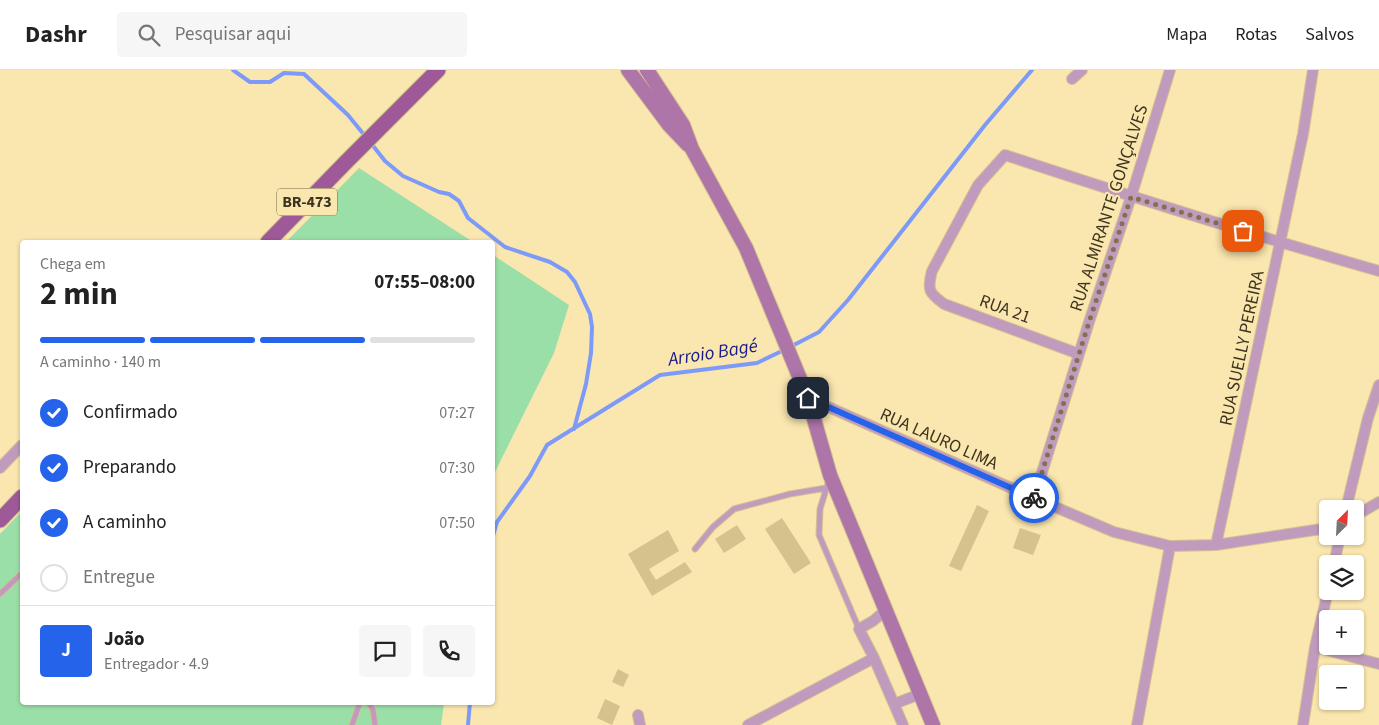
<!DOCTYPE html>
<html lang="pt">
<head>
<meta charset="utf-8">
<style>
  :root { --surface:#fff; --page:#f6f6f6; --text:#222; --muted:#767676; --line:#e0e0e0; --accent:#2563eb }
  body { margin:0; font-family:"Source Sans 3",sans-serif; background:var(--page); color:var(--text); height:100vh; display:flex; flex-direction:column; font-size:19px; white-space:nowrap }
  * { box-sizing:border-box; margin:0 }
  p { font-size:16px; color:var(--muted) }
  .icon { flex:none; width:28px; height:28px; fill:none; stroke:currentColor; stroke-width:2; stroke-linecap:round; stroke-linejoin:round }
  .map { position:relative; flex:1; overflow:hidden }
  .drawer { position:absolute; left:20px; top:170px; width:475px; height:465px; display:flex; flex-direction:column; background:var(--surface); border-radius:5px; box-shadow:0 1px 4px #0004 }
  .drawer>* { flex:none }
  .needle { width:32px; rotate:24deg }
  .tools { position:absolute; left:1319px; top:430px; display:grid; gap:10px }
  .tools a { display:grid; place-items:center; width:45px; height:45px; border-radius:5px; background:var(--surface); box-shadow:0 1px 4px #0004; font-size:25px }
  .pin { position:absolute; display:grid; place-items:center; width:42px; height:42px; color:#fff; margin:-21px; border-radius:10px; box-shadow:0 2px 8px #0006 }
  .courier { position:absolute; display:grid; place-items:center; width:50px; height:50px; margin:-25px; border:4px solid #2563eb; border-radius:50%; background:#fff; color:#222; box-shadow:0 1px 6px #0007 }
  .overview em { font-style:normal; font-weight:700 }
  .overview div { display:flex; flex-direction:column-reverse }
  .overview { display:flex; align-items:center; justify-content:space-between; height:85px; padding:0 20px }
  h1 { font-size:32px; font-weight:700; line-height:38px }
  .bar { display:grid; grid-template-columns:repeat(4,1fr); gap:8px 5px; align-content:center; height:60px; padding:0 20px }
  .bar i { height:6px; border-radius:4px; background:var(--line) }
  .bar .active { background:var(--accent) }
  .bar p { grid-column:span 4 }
  .line { display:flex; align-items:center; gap:12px; padding:0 20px; border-top:1px solid var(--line) }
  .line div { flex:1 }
  .round { display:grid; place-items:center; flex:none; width:52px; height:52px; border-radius:5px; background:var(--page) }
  ol { padding:0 20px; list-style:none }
  li { display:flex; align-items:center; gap:15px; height:55px }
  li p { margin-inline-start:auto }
  li .icon { padding:5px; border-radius:50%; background:var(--accent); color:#fff; stroke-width:4 }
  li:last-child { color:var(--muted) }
  li i { width:28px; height:28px; border:2px solid var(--line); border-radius:50% }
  header { display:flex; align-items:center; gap:30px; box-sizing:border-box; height:70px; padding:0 25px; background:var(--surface); border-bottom:1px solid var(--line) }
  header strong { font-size:24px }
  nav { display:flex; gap:28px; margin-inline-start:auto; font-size:18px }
  .search { width:350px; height:45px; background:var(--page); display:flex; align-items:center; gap:12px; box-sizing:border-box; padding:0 18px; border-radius:5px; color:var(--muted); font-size:19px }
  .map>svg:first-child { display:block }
  .green { fill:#9adfa7 }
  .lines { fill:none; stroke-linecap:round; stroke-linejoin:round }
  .stream { stroke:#7d9af9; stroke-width:4 }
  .building { fill:#d6c28d }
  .lane-casing { stroke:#d4c292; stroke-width:7 }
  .street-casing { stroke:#d4c292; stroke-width:12 }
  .secondary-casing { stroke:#d4c292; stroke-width:16 }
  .primary-casing { stroke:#d4c292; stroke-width:17 }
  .lane { stroke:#c19bbd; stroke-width:5 }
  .street { stroke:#c19bbd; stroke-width:10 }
  .secondary { stroke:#ad75a8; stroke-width:14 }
  .primary { stroke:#9d5998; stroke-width:15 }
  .done { stroke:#7e7251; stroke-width:5; stroke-dasharray:0 9 }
  .route { stroke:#2563eb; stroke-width:6 }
  .labels { text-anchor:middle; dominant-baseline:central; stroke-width:4; stroke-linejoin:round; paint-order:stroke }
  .shield { fill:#fae6af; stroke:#75694a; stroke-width:1 }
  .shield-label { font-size:16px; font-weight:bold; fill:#3c341f }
  .street-label { font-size:18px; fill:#3c341f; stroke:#fae6af }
  .water-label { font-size:19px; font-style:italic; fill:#171a88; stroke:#fae6af }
</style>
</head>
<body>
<header>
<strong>Dashr</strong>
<div class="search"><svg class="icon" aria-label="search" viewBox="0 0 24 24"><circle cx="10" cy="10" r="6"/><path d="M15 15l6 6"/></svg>Pesquisar aqui</div>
<nav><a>Mapa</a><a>Rotas</a><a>Salvos</a></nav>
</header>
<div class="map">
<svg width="1379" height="655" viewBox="0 0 1379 655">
  <rect width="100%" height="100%" fill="#fae6af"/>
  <path class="green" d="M 359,98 L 473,172 L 286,172 Z
    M 493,185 L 569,235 L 554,283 L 493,406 Z
    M 22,441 L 22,632 L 444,633 L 441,655 L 0,655 L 0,464 Z"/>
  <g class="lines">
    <path class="stream" d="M 233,0 L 250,12 L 270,12 L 284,3 L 304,4 L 348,45 L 365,66
      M 370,72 L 385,91 L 403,106 L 439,122 L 449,124 L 459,131 L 468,148 L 505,177 L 550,192 L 567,202 L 575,212 L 590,244 L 592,257 L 591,283 L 586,314 L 574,359
      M 790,277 L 819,262 L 848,230 L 985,55 L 1032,0
      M 492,469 L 497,452 L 530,406 L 547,375 L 660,305 L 757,293 L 784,280
      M 468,655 L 470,632"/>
  </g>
  <path class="building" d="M 977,435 L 989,441 L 961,501 L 949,496 Z
    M 782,448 L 811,493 L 794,504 L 765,459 Z
    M 737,455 L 746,469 L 724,483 L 715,469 Z
    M 1020,458 L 1041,465 L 1033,485 L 1013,478 Z
    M 668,460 L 679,481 L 649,499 L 656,510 L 685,492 L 692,502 L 652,526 L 628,484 Z
    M 618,599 L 629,605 L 623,617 L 612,612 Z
    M 605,629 L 620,636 L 612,655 L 597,648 Z"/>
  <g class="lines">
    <g class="lane-casing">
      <path id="lane" d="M 829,410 L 820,439 L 819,465 L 859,559
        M 695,479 L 713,457 L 734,439 L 790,424 L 826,418
        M 0,524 L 22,503
        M 368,632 L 373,640 L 375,655
        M 352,655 L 360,632"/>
    </g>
    <g class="street-casing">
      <path id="street" d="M 1072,9 L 1082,0
        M 1079,284 L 944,234 C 929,223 927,220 932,201 L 978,115 L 1005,85 C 1129,126 1253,165 1379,201
        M 808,328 L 1034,428 L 1114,462 L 1170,476 L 1216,475 L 1328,458
        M 0,398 L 22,375
        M 1034,428 L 1090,249 L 1131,127 L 1170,0
        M 1346,439 L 1368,348 L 1379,315
        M 1355,446 L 1379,432
        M 1216,475 L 1303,64 L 1313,0
        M 1334,494 L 1340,466
        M 1315,577 L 1379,594
        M 874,588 L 903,655
        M 894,634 L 920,624
        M 638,645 L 640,655
        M 748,655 L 874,588 L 859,559 L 873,551 L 886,540
        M 1137,655 L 1170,476
        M 1303,655 L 1315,577 L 1328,521"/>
    </g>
    <g class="secondary-casing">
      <path id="secondary" d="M 628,0 L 669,55 L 688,75
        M 647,0 L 683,55 L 692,79 L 746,178 L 808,328 L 830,405 L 933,655"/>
    </g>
    <g class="primary-casing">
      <path id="primary" d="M 268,172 L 347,91 L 438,0
        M 0,450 L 22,427"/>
    </g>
    <use href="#lane" class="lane"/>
    <use href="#street" class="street"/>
    <use href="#secondary" class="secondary"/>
    <use href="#primary" class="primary"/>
  </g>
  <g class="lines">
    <path class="done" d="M 1034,428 L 1090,249 L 1131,127 L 1243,161"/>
    <path class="route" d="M 808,328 L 1034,428"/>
  </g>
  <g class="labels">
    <rect class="shield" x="277" y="118.5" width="60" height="27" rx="4"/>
    <g class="shield-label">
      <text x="307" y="132">BR-473</text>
    </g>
    <g class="street-label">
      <text transform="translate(1109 138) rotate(-72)">RUA ALMIRANTE GONÇALVES</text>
      <text transform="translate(1005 239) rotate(20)">RUA 21</text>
      <text transform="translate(1242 278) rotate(-78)">RUA SUELLY PEREIRA</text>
      <text transform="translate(939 369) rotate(24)">RUA LAURO LIMA</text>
    </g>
    <g class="water-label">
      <text transform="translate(713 283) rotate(-9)">Arroio Bagé</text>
    </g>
  </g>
</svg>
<div class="tools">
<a><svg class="needle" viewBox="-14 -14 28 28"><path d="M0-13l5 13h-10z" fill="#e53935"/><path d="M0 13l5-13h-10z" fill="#767676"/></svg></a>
<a><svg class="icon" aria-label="layers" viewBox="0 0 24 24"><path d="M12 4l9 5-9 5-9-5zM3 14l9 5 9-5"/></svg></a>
<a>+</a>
<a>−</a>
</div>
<div class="pin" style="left:1243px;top:161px;background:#ea580c"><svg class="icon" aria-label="bag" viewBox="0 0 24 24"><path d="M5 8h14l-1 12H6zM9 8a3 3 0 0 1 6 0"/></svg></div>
<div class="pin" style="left:808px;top:328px;background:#1f2937"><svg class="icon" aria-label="home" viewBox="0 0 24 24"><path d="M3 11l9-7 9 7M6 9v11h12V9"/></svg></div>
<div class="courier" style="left:1034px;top:428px"><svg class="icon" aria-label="bike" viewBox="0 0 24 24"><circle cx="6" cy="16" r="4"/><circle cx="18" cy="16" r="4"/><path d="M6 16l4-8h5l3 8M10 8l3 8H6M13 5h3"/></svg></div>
<section class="drawer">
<div class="overview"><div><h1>2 min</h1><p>Chega em</p></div><em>07:55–08:00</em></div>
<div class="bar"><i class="active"></i><i class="active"></i><i class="active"></i><i></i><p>A caminho · 140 m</p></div>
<ol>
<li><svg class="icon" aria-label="check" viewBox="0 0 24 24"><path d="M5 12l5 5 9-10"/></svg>Confirmado<p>07:27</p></li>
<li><svg class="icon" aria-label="check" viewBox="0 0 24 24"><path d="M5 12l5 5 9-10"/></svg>Preparando<p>07:30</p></li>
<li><svg class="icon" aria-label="check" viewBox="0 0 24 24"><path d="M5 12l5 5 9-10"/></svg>A caminho<p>07:50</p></li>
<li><i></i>Entregue</li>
</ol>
<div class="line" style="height:90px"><b class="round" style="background:var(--accent);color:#fff">J</b><div><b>João</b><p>Entregador · 4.9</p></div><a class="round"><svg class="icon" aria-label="chat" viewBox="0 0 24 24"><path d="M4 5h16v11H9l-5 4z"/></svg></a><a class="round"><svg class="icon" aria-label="phone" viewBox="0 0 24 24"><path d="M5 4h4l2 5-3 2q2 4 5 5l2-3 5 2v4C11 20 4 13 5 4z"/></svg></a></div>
</section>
</div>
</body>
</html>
